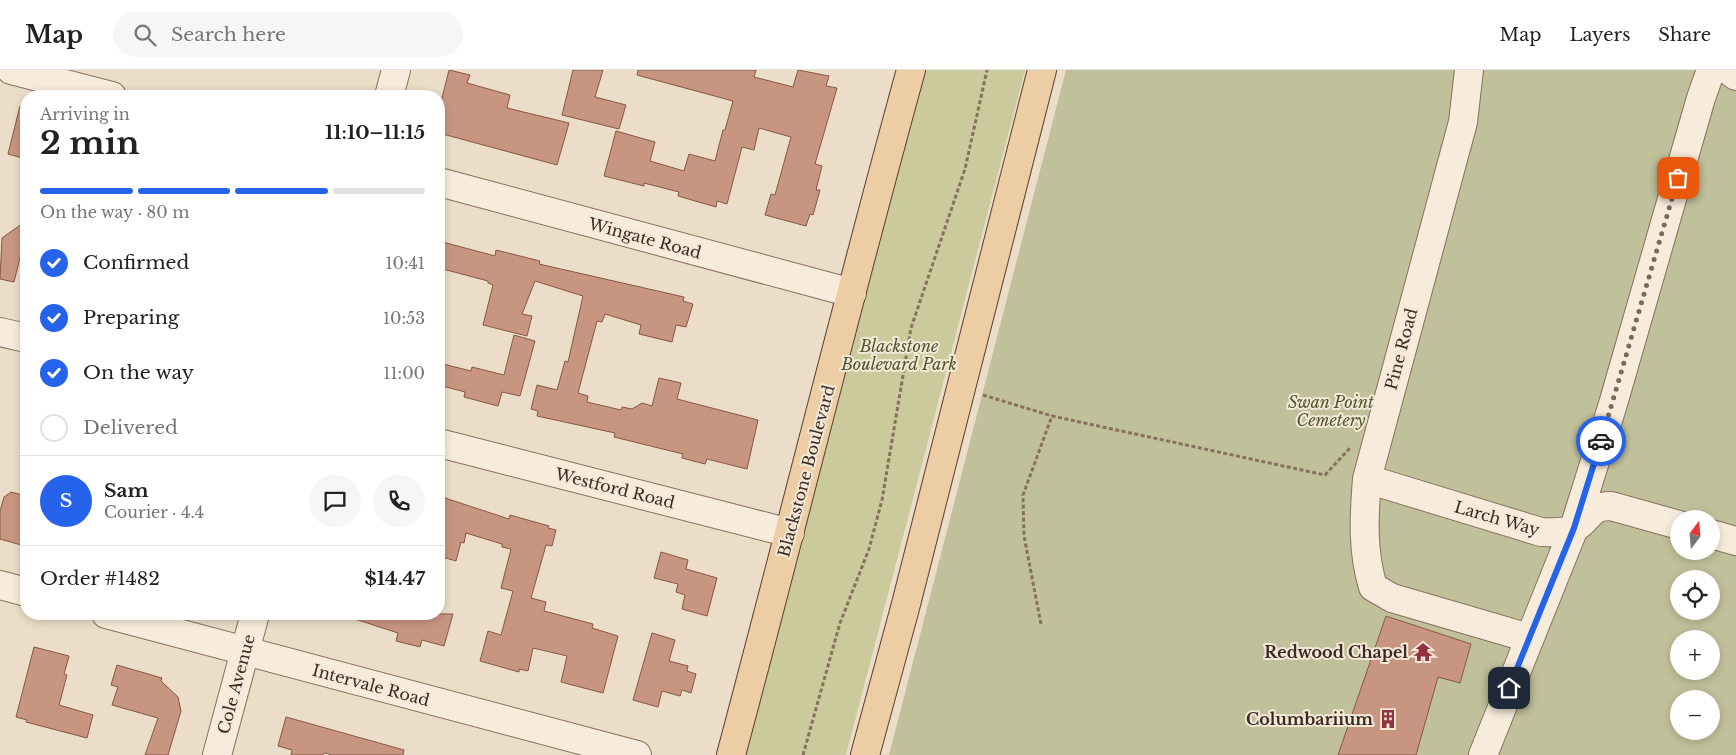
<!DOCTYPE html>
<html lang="en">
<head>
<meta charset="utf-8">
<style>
  :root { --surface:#fff; --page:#f6f6f6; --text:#222; --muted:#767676; --line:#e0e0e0; --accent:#2563eb }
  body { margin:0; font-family:"Libre Baskerville",serif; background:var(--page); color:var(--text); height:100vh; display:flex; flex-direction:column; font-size:19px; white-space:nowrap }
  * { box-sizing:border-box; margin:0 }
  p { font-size:16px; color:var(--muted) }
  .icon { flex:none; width:28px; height:28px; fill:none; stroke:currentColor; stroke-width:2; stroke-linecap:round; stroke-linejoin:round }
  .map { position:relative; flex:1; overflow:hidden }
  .side { position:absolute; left:20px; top:20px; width:425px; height:530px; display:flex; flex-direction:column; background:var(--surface); border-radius:20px; box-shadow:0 2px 8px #0003 }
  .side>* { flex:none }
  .needle { width:32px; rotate:16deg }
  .tools { position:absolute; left:1670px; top:440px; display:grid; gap:10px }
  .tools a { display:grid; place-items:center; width:50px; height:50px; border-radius:50%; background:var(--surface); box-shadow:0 2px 8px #0003; font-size:25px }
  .pin { position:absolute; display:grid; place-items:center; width:42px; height:42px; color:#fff; margin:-21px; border-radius:10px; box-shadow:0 2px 8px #0006 }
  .courier { position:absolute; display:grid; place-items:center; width:50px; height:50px; margin:-25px; border:4px solid #2563eb; border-radius:50%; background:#fff; color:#222; box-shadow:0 1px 6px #0007 }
  .summary em { font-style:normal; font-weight:700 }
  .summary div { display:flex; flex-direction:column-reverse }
  .summary { display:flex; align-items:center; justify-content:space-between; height:85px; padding:0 20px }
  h1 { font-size:32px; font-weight:700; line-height:38px }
  .bar { display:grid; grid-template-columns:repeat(4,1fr); gap:8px 5px; align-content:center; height:60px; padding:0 20px }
  .bar i { height:6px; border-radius:4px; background:var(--line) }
  .bar .active { background:var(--accent) }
  .bar p { grid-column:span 4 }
  .line { display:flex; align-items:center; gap:12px; padding:0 20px; border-top:1px solid var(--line) }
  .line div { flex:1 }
  .round { display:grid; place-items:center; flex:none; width:52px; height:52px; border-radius:26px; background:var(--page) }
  ol { padding:0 20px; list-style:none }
  li { display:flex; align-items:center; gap:15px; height:55px }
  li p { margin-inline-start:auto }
  li .icon { padding:5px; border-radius:50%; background:var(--accent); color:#fff; stroke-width:4 }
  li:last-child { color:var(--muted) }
  li i { width:28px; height:28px; border:2px solid var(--line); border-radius:50% }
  header { display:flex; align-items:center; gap:30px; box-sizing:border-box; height:70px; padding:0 25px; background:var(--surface); border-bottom:1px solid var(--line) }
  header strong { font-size:24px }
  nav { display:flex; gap:28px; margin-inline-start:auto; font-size:18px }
  .search { width:350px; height:45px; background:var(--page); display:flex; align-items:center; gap:12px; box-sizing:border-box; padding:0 18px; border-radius:28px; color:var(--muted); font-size:19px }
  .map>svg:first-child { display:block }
  .green { fill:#caca9c }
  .cemetery { fill:#c0c09b; fill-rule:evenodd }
  .building { fill:#c89680; stroke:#855745 }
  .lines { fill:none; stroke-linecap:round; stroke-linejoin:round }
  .minor-casing { stroke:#886f5e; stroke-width:30 }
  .major-casing { stroke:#563e32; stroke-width:30 }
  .path { stroke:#886f5e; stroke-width:3; stroke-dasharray:4 2.5; stroke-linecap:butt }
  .minor { stroke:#f7ecdb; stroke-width:28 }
  .major { stroke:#edcda3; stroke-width:28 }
  .done { stroke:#78695b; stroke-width:5; stroke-dasharray:0 9 }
  .route { stroke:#2563eb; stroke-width:6 }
  .labels { text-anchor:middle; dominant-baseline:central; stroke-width:4; stroke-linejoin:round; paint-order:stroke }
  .street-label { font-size:16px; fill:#392a21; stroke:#f4e8d8 }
  .park-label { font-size:16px; font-style:italic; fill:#4e5429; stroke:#f4e8d8 }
  .poi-label { font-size:16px; font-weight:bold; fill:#392a21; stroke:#f4e8d8; text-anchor:end }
</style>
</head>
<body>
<header>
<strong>Map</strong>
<div class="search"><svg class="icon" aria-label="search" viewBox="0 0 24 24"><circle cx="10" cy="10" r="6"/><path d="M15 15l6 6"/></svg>Search here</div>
<nav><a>Map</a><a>Layers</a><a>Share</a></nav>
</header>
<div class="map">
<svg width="1736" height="685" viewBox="0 0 1736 685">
  <rect width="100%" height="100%" fill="#ecddc8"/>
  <path class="green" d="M 923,0 L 1025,0 L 846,685 L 743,685 Z"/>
  <path class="cemetery" d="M 1066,0 L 1736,0 L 1736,685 L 889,685 ZM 1679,449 L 1711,449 L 1711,481 L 1679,481 ZM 1679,509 L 1711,509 L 1711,541 L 1679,541 ZM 1679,569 L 1711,569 L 1711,601 L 1679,601 ZM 1679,629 L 1711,629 L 1711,661 L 1679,661 Z"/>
  <path class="building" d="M 449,0 L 470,5 L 467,13 L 510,25 L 507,38 L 569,53 L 557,95 L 439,63 L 439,40 Z
    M 573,0 L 603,0 L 595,27 L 626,35 L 619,59 L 562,45 Z
    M 638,0 L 756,0 L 754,7 L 793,17 L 798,0 L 829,6 L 826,16 L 837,18 L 815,94 L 822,96 L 816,120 L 820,120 L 813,145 L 810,144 L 806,156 L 765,145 L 771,124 L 775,125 L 791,67 L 759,58 L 754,80 L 742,77 L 727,134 L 717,131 L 716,137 L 678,126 L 679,122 L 644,113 L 644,116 L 604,106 L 616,61 L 655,72 L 650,91 L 684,101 L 689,84 L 715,91 L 723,60 L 725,60 L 733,31 L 637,5 Z
    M 20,36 L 26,36 L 26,89 L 8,84 Z
    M 26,151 L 26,164 L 14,212 L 0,209 L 2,168 Z
    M 439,171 L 495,186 L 496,180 L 540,191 L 539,194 L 684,227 L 683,231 L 693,234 L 686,257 L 676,255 L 672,272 L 639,264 L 641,255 L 605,244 L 602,252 L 597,251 L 578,323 L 588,326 L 587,332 L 621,340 L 622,337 L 632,339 L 642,333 L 652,336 L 659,308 L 681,313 L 677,329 L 758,350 L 747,399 L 707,389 L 705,394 L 682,388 L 683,384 L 614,367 L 615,363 L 537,346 L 538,341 L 531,339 L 537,315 L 557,320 L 565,291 L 568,292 L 583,226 L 535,211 L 522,244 L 532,246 L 527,266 L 483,255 L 493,215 L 488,213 L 488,211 L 439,198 Z
    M 514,265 L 535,271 L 520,326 L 502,322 L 498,336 L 464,327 L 465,322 L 439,315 L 439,293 L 471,301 L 472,297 L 504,305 Z
    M 11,422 L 26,426 L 26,454 L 21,475 L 0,469 L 0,441 L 4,427 Z
    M 439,426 L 509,449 L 510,445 L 549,456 L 548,458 L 556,460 L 552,476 L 546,475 L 531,528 L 546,532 L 544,541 L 593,554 L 592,558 L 618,566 L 603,623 L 561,612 L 567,586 L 533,578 L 528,601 L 519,599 L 519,602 L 480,591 L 488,561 L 501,565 L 513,521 L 501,518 L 511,479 L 502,477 L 502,474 L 466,463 L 464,473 L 461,472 L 456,491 L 439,486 Z
    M 661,482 L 688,490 L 686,499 L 717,508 L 707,546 L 682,539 L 685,525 L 676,522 L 678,514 L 654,508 Z
    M 355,544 L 453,544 L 444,576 L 422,570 L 420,577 L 396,571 L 398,563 L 355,549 Z
    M 1386,546 L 1471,574 L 1460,613 L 1438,607 L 1416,685 L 1338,685 Z
    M 652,563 L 675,570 L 669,591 L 688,596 L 687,601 L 696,604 L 691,623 L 682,620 L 680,626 L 662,621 L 658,637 L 633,630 Z
    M 34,577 L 69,586 L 64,604 L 67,605 L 59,635 L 93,645 L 87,668 L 26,652 L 27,650 L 16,647 Z
    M 117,595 L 162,608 L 161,611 L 178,627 L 181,641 L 168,685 L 145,685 L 158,648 L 112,635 L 118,617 L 111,615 Z
    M 286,647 L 404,680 L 403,685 L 332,685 L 325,683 L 322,685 L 291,685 L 292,680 L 278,676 Z"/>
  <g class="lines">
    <g class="minor-casing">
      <path id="minor" d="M 11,0 L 112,26
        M 1469,0 L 1463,52 L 1367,409 C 1364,446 1362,481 1373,517 L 1392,528 L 1529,568
        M 1728,0 L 1736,6
        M 389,26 L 396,0
        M 439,112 L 852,223
        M 0,262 L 26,268
        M 439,373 L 790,463
        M 1367,409 L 1541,462 C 1551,462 1564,464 1574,458 C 1590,450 1588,436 1611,436 L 1679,455
        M 1711,464 L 1736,471
        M 0,515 L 26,522
        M 106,544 L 637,685
        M 217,685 L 255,544
        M 1483,685 L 1574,458 L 1613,334 L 1701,28 L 1711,0"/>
    </g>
    <g class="major-casing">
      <path id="major" d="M 731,685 C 792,457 848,228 911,0
        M 865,685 L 905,538 L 1042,0"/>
    </g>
    <path class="path" d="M 983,325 L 1052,346
      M 1041,554 L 1024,466 L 1023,425 L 1052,346 L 1325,405 L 1350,378
      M 803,685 L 840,553 L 869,479 L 882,430 L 911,258 L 965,99 L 987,0"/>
    <use href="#minor" class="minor"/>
    <use href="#major" class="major"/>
  </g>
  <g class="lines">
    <path class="done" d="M 1601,371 L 1678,108"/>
    <path class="route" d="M 1509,618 L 1574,458 L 1601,371"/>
  </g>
  <defs>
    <g id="temple-bare" transform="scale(1.5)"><path d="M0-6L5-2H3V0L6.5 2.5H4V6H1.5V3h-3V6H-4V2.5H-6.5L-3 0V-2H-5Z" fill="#93313e" stroke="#f4e8d8" stroke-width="2.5" paint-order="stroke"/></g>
    <g id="building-bare" transform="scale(1.5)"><path d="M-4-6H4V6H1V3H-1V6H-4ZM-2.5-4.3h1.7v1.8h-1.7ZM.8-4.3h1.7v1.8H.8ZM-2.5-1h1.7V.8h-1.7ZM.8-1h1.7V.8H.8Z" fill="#93313e" stroke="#f4e8d8" stroke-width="2.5" paint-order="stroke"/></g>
  </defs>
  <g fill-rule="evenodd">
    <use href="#temple-bare" x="1423" y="582"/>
    <use href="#building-bare" x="1388" y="649"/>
  </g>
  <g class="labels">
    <g class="street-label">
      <text transform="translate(645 168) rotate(15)">Wingate Road</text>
      <text transform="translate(1401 279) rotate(-75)">Pine Road</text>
      <text transform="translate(806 401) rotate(-75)">Blackstone Boulevard</text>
      <text transform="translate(615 418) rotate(14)">Westford Road</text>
      <text transform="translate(1497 448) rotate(16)">Larch Way</text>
      <text transform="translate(236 614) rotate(-75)">Cole Avenue</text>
      <text transform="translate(371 615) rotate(15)">Intervale Road</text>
    </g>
    <g class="park-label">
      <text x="899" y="276">Blackstone<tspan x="899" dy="18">Boulevard Park</tspan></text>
      <text x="1331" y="332">Swan Point<tspan x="1331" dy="18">Cemetery</tspan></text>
    </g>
    <g class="poi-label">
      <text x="1408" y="582">Redwood Chapel</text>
      <text x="1373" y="649">Columbariium</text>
    </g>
  </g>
</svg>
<div class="tools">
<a><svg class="needle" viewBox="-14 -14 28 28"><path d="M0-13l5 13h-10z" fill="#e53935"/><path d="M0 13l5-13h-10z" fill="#767676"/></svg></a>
<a><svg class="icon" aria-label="locate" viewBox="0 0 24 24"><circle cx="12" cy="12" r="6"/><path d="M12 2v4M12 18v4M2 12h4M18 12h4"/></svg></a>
<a>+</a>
<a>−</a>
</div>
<div class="pin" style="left:1678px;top:108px;background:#ea580c"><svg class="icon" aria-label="bag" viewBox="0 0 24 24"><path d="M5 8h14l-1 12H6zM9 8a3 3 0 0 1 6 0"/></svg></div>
<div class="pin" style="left:1509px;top:618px;background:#1f2937"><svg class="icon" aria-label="home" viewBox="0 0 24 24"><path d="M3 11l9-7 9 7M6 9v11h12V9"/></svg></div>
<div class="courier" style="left:1601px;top:371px"><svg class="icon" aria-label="car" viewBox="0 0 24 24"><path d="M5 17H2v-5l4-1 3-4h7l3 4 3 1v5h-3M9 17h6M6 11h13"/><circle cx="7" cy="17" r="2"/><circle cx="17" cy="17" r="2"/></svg></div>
<section class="side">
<div class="summary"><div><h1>2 min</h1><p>Arriving in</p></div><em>11:10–11:15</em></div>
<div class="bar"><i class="active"></i><i class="active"></i><i class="active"></i><i></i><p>On the way · 80 m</p></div>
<ol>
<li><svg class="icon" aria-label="check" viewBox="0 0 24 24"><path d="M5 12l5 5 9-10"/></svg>Confirmed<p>10:41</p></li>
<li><svg class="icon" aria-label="check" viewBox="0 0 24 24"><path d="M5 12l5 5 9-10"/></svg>Preparing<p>10:53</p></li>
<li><svg class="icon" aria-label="check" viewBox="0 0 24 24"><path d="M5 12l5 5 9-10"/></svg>On the way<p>11:00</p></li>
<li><i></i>Delivered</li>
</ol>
<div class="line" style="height:90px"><b class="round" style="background:var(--accent);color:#fff">S</b><div><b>Sam</b><p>Courier · 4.4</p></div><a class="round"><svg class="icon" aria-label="chat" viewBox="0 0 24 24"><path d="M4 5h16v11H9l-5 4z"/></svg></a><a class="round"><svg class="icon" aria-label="phone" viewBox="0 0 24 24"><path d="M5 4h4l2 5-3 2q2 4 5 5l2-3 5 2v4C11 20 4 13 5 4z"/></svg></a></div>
<div class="line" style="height:65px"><div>Order #1482</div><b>$14.47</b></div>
</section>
</div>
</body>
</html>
